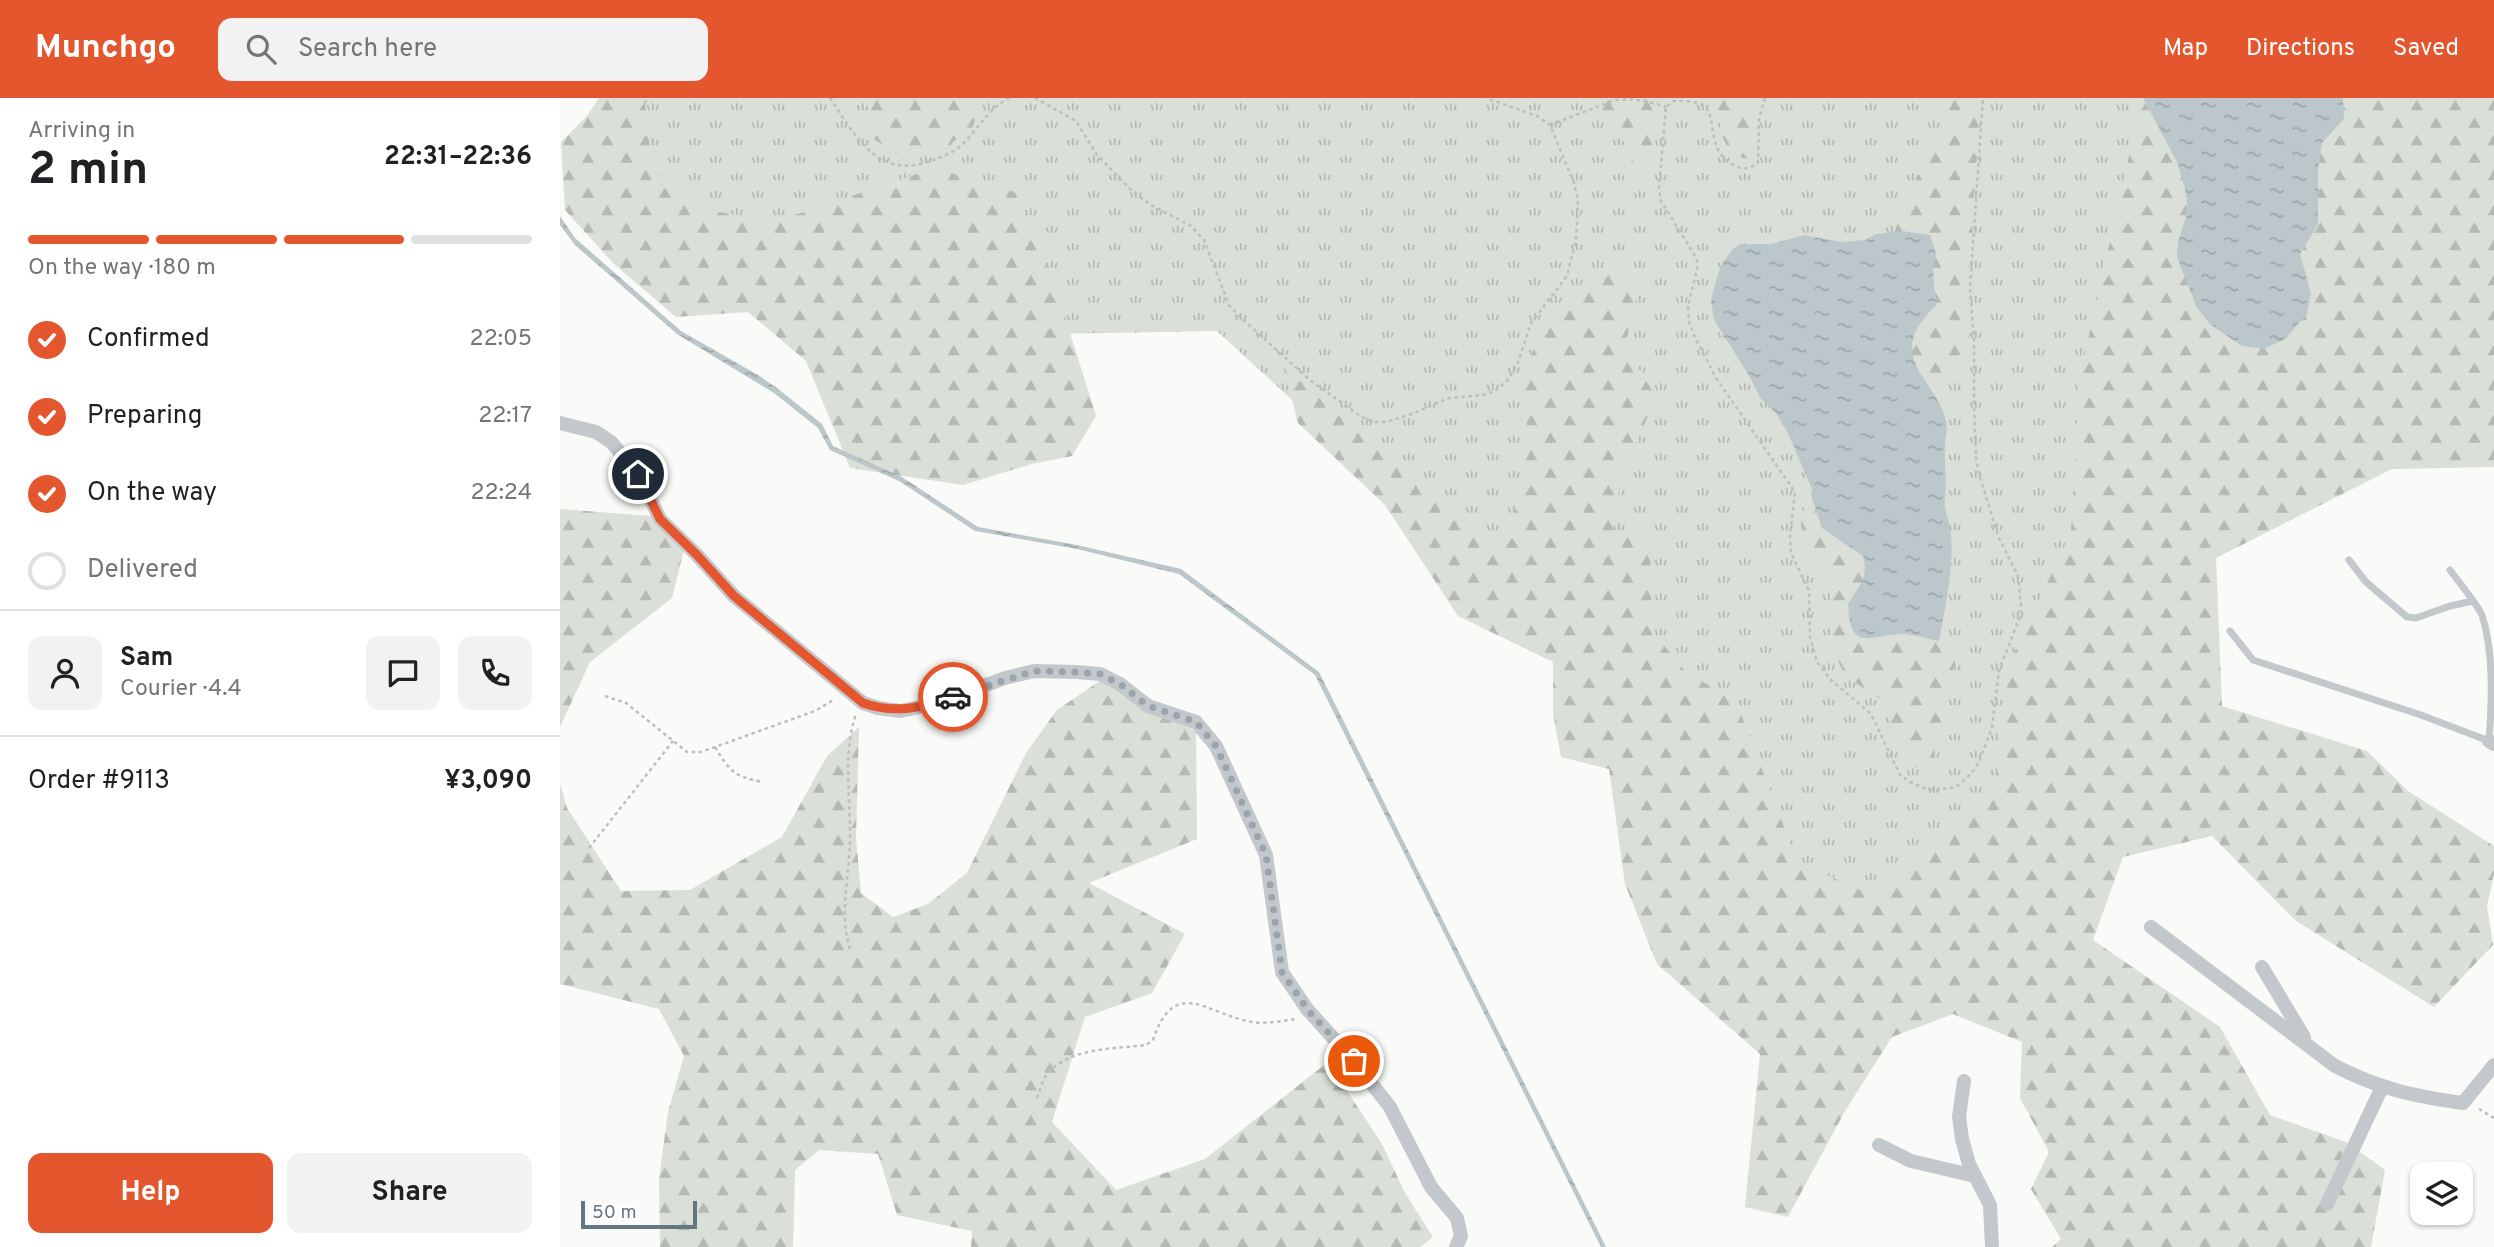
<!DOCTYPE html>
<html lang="en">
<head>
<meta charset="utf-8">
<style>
  :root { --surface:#fff; --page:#f2f2f2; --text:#202124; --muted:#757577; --line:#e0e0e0; --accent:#e4572e }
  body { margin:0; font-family:Overpass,sans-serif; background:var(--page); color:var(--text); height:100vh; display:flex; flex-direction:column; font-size:26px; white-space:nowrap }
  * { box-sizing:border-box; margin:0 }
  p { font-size:23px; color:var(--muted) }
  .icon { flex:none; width:38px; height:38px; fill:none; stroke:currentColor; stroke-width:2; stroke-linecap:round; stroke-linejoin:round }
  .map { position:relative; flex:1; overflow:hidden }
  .details { display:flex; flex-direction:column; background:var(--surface); width:560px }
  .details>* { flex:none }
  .tools { position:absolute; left:1850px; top:1064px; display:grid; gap:14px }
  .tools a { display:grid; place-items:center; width:63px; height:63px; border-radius:14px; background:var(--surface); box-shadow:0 2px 5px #0004; font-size:35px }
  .scale { position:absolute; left:21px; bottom:18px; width:116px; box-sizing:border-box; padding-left:7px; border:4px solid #657683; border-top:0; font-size:19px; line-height:24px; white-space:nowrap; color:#657683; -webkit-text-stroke:5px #fff; paint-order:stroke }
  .pin { position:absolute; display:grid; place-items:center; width:60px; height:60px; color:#fff; margin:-30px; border:4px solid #fff; border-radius:50%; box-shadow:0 2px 7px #0007 }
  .courier { position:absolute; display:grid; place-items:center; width:70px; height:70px; margin:-35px; border:5px solid #e4572e; border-radius:50%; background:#fff; color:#222; box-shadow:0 2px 9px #0007 }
  .headline em { font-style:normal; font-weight:700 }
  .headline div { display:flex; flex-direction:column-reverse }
  .headline { display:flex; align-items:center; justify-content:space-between; height:119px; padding:0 28px }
  h1 { font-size:46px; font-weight:700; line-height:52px }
  .bar { display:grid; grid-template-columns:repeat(4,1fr); gap:10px 7px; align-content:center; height:84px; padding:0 28px }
  .bar i { height:9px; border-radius:5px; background:var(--line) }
  .bar .selected { background:var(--accent) }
  .bar p { grid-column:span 4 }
  .line { display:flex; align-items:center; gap:18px; padding:0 28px; border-top:2px solid var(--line) }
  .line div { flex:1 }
  .round { display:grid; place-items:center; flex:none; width:74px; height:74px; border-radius:14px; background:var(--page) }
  ol { padding:0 28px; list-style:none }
  li { display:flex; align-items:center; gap:21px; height:77px }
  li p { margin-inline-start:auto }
  li .icon { padding:7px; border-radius:50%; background:var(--accent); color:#fff; stroke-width:4 }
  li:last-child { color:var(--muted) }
  li i { width:38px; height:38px; border:4px solid var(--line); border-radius:50% }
  .cta { display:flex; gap:14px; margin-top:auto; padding:14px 28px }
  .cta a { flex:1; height:80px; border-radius:14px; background:var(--accent); color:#fff; font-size:28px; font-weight:700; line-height:80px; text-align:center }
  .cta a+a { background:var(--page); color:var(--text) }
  header { display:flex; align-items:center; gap:42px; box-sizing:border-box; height:98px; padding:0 35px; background:var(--accent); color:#fff }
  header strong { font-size:33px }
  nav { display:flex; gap:38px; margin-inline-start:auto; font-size:24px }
  .search { width:490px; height:63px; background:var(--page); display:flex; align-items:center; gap:18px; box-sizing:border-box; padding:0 24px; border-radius:14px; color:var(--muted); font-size:26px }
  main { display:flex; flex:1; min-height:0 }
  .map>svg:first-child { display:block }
  .grass { fill:url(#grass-tufts) }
  .forest { fill:url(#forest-firs) }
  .water { fill:url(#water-ripples) }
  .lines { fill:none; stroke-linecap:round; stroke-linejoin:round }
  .path { stroke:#bbbfc2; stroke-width:2.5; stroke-dasharray:3.5 3.5; stroke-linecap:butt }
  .lane { stroke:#c3c8cc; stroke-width:7 }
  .street { stroke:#c3c8cc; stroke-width:14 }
  .done { stroke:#99a4ac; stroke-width:7; stroke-dasharray:0 12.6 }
  .route { stroke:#e4572e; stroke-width:9 }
</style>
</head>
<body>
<header>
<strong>Munchgo</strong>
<div class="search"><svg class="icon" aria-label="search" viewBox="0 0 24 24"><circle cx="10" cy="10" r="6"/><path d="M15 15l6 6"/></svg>Search here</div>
<nav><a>Map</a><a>Directions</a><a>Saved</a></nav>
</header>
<main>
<section class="details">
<div class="headline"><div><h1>2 min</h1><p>Arriving in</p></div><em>22:31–22:36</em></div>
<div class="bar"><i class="selected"></i><i class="selected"></i><i class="selected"></i><i></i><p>On the way · 180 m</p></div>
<ol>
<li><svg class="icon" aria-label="check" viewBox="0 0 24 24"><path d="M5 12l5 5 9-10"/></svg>Confirmed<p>22:05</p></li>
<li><svg class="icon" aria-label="check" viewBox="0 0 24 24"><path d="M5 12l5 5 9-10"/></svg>Preparing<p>22:17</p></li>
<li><svg class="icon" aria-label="check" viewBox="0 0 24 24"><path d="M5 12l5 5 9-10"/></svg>On the way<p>22:24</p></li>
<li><i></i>Delivered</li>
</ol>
<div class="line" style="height:126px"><a class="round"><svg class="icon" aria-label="person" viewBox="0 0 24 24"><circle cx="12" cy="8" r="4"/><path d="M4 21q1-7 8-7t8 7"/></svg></a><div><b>Sam</b><p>Courier · 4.4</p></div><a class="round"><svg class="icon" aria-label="chat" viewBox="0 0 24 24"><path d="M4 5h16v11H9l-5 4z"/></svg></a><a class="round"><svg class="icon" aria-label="phone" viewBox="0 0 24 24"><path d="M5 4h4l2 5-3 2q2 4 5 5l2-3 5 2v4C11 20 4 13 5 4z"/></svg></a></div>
<div class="line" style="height:91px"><div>Order #9113</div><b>¥3,090</b></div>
<div class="cta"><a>Help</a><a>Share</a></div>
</section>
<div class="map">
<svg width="1934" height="1149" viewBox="0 0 1934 1149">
  <defs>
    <pattern id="grass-tufts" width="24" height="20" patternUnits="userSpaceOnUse" patternTransform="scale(1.75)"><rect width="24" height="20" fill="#dadfd7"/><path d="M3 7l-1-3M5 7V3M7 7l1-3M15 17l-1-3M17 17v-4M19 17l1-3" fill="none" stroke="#b4b9b4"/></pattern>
    <pattern id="forest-firs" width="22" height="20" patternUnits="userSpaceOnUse" patternTransform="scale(1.75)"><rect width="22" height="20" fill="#dadfd7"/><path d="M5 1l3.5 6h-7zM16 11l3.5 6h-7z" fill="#b4b9b4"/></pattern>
    <pattern id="water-ripples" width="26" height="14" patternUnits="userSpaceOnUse" patternTransform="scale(1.75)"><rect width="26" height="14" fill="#bbc7cb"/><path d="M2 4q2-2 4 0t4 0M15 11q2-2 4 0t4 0" fill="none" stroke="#9ca6aa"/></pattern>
  </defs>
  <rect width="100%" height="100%" fill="#fafaf8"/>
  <path class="grass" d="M 65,0 L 1817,0 L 1744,169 L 1751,195 L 1457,692 L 1316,828 L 1234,786 L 907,463 L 657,233 L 491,236 L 73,89 Z"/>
  <path class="forest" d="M 39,0 L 89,0 L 85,6 L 92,73 L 138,110 L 214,124 L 375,70 L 458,95 L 500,203 L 536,318 L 512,358 L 472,366 L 403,387 L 290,370 L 246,263 L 188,214 L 116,219 L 53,165 L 5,112 L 1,44 L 27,18 Z
    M 303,0 L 415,0 L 420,9 L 412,30 L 379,54 L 336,56 L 311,39 L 314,19 Z
    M 1021,0 L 1108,0 L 1075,97 L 1071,57 L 1048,15 Z
    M 1158,0 L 1199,0 L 1196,8 L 1193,62 C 1160,60 1159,27 1158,0 Z
    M 1369,0 L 1420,0 L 1408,190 L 1411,236 L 1377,297 C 1348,258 1341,246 1376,207 L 1373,172 L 1376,156 L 1335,134 L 1346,99 L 1369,59 L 1382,26 L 1368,8 Z
    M 1582,0 C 1600,28 1633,83 1626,118 C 1624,127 1620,136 1618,144 L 1651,227 L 1682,248 L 1751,195 L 1740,156 L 1758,126 L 1758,73 L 1762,45 L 1784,21 L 1783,0 L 1934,0 L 1934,369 L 1832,371 L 1656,460 L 1662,608 L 1807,653 L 1848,693 L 1934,748 L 1934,776 L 1927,808 L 1933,847 L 1874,909 L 1736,823 L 1652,738 L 1563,759 L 1533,842 L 1660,929 L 1710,1017 L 1786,1044 L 1825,1072 L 1811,1149 L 1492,1149 L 1501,1141 L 1471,1091 L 1489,1054 L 1460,1000 L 1462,944 L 1393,916 L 1332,939 L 1285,1013 L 1228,1119 L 1185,1109 L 1200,956 L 1097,866 L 1065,786 L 1049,671 L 1001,659 L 993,616 L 993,564 L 898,518 L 825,407 L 738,325 L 723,268 L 921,443 L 939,445 L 953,420 L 970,345 L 960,287 L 984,224 L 1042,170 L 1080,185 L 1065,248 L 1096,299 L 1061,380 L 1053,432 L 1090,444 L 1092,533 L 1126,574 L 1176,603 L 1237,763 L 1319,801 L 1436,685 L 1446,572 L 1511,434 L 1519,282 Z
    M 1248,394 L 1251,397 L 1262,430 L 1303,458 C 1309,482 1299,487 1288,506 L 1331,538 L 1342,535 L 1379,543 L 1395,563 L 1371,667 L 1355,669 L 1332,632 L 1330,607 L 1285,578 L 1270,544 L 1273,485 L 1260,464 L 1243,451 L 1241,422 Z
    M 0,411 L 91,418 L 124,452 L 112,500 L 30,564 L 0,629 Z
    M 544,580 L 588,599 L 636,634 L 637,741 L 529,785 L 625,836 L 592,895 L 525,919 L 492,1024 L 556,1092 L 645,1061 L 768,964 L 822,1046 L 845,1095 L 873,1139 L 860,1149 L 411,1149 L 412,1133 L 337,1117 L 318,1056 L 259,1052 L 235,1072 L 233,1149 L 100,1149 L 99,1081 L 108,1014 L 124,958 L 99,911 L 0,886 L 0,686 L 7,710 L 61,793 L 130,792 L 222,739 L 267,658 L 299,629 L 296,740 L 301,795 L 333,819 L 368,806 L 407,775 L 466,655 L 497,612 Z"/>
  <path class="water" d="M 1583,0 L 1783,0 L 1784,21 L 1762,45 L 1758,73 L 1758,126 L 1740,156 L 1751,195 L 1747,216 L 1725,241 L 1704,251 L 1682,248 L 1651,227 L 1637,210 L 1617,159 L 1618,144 L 1627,116 L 1627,98 L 1617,64 Z
    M 0,118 L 15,140 L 121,233 L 198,277 L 217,290 L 262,326 L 273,348 L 342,379 L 418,429 L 517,447 L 621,471 L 759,574 L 1046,1149 L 1041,1149 L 755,577 L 619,476 L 517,451 L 415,433 L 339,383 L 270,352 L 258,330 L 214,295 L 117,236 L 15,147 L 0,127 Z
    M 1342,133 L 1370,137 L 1376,156 L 1373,173 L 1376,207 C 1364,220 1351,233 1352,253 C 1354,276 1382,298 1386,324 C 1388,331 1385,339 1385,346 C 1384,364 1387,382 1385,399 C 1383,411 1390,424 1391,436 C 1394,470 1385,510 1379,543 C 1367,541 1352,535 1340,536 C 1308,538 1290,554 1288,506 C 1299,487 1309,481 1303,458 L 1262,430 L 1251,397 L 1252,391 L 1227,333 L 1216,315 L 1201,301 L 1190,279 L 1154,222 L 1151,202 L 1157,179 L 1163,164 L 1174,150 L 1181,146 L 1212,146 L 1244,137 L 1281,144 L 1305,142 L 1316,136 Z"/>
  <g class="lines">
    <path class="path" d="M 270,0 C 293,34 315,79 364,65 C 377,61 392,56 403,46 C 418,31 428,11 449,0
      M 475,0 L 516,23 L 537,57 L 573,94 L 591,107 L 631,128 L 644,142 L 669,207 L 679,218 L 751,283 L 802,319 L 814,324 L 826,324 L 849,317 L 889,300 L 923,297 L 935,293 L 947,283 L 957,267 L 971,225 L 1007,178 L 1016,142 L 1018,102 L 1014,85 L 990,27 L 977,18 L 926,0
      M 1205,0 L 1199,21 L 1198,64 C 1192,70 1186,72 1178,69 C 1144,55 1158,20 1145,9 C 1136,2 1123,3 1113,3 L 1106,9 L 1099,90 L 1101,103 L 1137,161 L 1137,172 L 1128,208 L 1129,224 L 1135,239 L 1156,280 L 1235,394 L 1230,438 L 1231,455 L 1249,493 L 1250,539 L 1257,564 L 1271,582 L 1311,616 L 1340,677 L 1350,684 L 1366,691 L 1376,692 L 1396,689 L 1411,676 L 1419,664 L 1432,630 L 1439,572 L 1460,519 L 1461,508 L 1458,478 L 1438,438 L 1418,372 L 1416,359 L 1414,307 L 1414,242 L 1410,190 L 1423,0
      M 990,27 L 1055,2 C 1073,0 1090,3 1106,9
      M 45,598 L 66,605 L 127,654 L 141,654 L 255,613 L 275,601
      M 155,649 C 170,674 174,678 202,684
      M 29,750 L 113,643
      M 290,851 C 279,817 289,780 290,744 C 291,701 282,658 296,616
      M 477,1000 C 480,992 483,981 488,975 C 511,949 555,951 586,947 L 593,942 C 614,879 645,914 687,923 C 703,927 721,923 737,921
      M 1919,1011 L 1934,1020"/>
    <path class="lane" d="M 1789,462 L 1806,484 L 1847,519 L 1856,520 L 1890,508 L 1913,503
      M 1670,533 L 1693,562 L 1861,617 L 1929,643 C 1932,602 1934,555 1922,517 C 1914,501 1900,486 1890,472"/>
    <path class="street" d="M 0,325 L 36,334 L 51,344 L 78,375 L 100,421 L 137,457 L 174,498 L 303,605 L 318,610 L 340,613 L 375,606 L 445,580 L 474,573 L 517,574 L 540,576 L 560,586 L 588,608 L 636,624 L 656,648 L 706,757 L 722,874 L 747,911 L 794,963 L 830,1009 L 871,1089 L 897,1120 L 901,1138 L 896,1149
      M 1929,643 L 1934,646
      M 1591,829 L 1775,968 C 1820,991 1853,998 1903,1005 L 1934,967
      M 1702,869 L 1744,939
      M 1404,983 L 1399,1019 L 1402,1041 L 1409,1066 L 1430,1107 L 1432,1149
      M 1319,1047 L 1351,1063 L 1415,1078
      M 1767,1106 L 1822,989"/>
  </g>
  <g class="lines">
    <path class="done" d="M 393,599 L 474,573 L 517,574 L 540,576 L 560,586 L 588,608 L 636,624 L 656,648 L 706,757 L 722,874 L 747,911 L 794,963"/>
    <path class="route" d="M 78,376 L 100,421 L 137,457 L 174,498 L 303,605 C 334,616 363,610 393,599"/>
  </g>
</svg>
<div class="tools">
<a><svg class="icon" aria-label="layers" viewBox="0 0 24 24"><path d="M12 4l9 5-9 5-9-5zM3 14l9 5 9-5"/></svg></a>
</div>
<div class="scale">50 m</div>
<div class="pin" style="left:794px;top:963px;background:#ea580c"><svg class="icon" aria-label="bag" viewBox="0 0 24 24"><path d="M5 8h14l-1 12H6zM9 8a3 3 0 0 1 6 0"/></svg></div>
<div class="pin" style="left:78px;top:376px;background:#1f2937"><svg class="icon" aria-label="home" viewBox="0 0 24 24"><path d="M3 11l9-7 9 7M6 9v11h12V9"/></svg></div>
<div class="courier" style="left:393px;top:599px"><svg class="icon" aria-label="car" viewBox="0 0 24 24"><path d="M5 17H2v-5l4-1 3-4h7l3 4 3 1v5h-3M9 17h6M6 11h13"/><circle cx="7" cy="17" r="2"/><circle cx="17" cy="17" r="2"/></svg></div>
</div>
</main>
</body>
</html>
